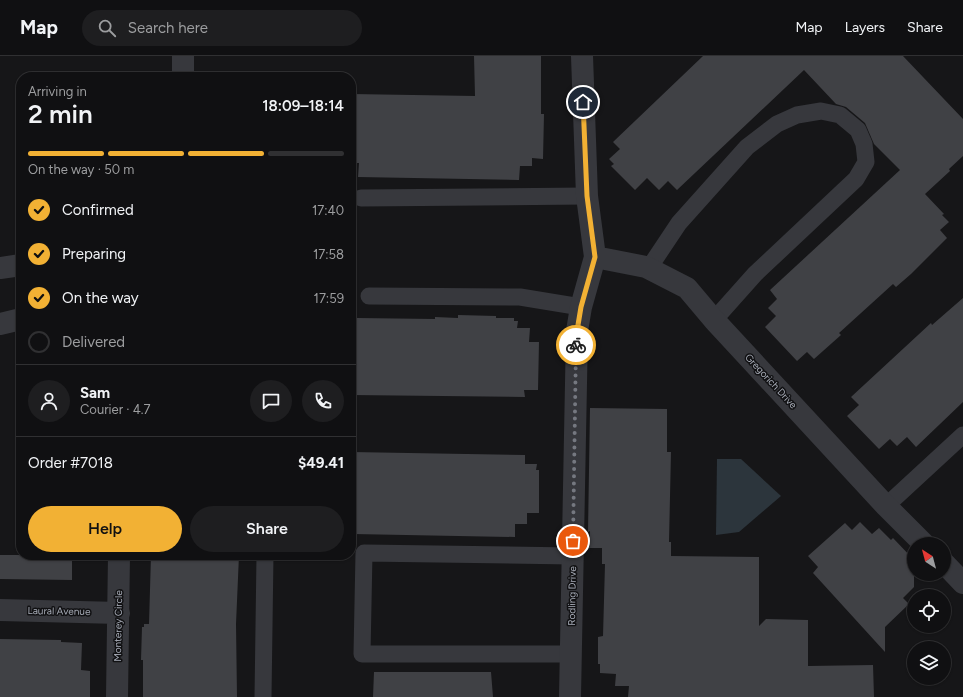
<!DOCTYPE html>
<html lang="en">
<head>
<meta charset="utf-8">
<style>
  :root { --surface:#101012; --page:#1e1e20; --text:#f1f3f6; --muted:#9c9d9f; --line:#303032; --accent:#f2b134 }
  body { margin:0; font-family:Figtree,sans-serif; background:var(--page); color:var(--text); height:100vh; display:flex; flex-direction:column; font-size:15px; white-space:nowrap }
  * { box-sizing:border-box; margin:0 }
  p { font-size:13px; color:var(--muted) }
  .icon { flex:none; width:22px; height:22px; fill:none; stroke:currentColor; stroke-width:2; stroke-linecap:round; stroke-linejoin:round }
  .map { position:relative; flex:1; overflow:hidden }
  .details { position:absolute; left:16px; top:16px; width:340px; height:488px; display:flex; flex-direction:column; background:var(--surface); border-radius:16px; box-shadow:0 1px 3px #0004,0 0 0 1px var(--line) }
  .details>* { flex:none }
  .needle { width:26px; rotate:324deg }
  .fabs { position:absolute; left:907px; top:481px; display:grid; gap:8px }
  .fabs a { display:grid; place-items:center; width:44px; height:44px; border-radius:50%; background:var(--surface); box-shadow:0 1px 3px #0004,0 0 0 1px var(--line); font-size:20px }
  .pin { position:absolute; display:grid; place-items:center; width:34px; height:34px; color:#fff; margin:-17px; border:2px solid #fff; border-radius:50%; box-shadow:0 1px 4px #0007 }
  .courier { position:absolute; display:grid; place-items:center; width:40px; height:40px; margin:-20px; border:3px solid #f2b134; border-radius:50%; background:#fff; color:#222; box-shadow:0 1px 5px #0007 }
  .summary em { font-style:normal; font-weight:600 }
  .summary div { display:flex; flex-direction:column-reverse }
  .summary { display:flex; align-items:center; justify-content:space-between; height:68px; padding:0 12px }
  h1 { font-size:26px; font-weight:600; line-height:30px }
  .bar { display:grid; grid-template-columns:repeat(4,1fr); gap:6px 4px; align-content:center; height:48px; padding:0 12px }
  .bar i { height:5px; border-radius:3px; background:var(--line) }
  .bar .active { background:var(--accent) }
  .bar p { grid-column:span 4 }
  .line { display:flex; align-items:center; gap:10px; padding:0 12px; border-top:1px solid var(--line) }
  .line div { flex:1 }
  .round { display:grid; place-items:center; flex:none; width:42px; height:42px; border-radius:21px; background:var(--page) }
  ol { padding:0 12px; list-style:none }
  li { display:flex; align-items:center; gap:12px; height:44px }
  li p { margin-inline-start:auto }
  li .icon { padding:4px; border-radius:50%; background:var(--accent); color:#111; stroke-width:4 }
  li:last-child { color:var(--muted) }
  li i { width:22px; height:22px; border:2px solid var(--line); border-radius:50% }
  .button { display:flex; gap:8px; margin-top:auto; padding:8px 12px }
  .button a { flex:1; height:46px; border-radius:24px; background:var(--accent); color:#111; font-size:16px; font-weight:600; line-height:46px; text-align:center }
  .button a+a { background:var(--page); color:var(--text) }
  header { display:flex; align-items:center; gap:24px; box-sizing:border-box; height:56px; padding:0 20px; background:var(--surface); border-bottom:1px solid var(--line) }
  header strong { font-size:19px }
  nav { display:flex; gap:22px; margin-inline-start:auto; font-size:14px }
  .search { width:280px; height:36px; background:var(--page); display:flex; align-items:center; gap:10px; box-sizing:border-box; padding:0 14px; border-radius:22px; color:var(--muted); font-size:15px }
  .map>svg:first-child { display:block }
  .water { fill:#2c353c }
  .building { fill:#404145 }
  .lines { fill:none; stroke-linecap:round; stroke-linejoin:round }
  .lane { stroke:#37383d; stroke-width:17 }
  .street { stroke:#37383d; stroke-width:22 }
  .done { stroke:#757880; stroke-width:4; stroke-dasharray:0 7.2 }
  .route { stroke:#f2b134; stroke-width:5 }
  .labels { text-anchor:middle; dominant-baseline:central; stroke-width:3; stroke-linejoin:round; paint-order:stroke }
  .street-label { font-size:10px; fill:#a8adb8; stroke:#111113 }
</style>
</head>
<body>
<header>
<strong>Map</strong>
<div class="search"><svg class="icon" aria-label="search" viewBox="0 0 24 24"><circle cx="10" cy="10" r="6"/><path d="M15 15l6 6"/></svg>Search here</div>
<nav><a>Map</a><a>Layers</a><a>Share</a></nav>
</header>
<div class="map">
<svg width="963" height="641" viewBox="0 0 963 641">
  <rect width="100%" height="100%" fill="#161618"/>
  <path class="water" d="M 717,403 L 741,403 L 781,440 L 739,476 L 716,479 Z"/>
  <path class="building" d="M 474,0 L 541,0 L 541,58 L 544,58 L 543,103 L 532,102 L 532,110 L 520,110 L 519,124 L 358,121 L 359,107 L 351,107 L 351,38 L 475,40 Z
    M 703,0 L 903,0 L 963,63 L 963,100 L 949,113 L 950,115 L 925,138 L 944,158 L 942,159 L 949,166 L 940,174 L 947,182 L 911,218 L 896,231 L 893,228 L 839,277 L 841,279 L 814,303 L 807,296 L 797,305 L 765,271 L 776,260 L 768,252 L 777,243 L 770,234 L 900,114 L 874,88 L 865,67 L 846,51 L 836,48 L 804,14 L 677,134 L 668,125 L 659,134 L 647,122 L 635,134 L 611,110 L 614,108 L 609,103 L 620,93 L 613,86 Z
    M 963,242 L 963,346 L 916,391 L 907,381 L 897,390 L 890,383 L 879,393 L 847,360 L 859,349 L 851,341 L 931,267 L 932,269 Z
    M 458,259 L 496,260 L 496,262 L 514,262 L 514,265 L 518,265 L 517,272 L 530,272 L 529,286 L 539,286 L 538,334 L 524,334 L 525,341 L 351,339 L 351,270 L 357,270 L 357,262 L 435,263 L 435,261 L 458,262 Z
    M 590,352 L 667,353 L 667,396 L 671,396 L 669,486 L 671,486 L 671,500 L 759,501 L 759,570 L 766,563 L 808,564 L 808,610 L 873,609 L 874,641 L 628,641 L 629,630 L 615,630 L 616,618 L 600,617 L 600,608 L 598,608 L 598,581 L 603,580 L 605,508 L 602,508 L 602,492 L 589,492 L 590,475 L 588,476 Z
    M 351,396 L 525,399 L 525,408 L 537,408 L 536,414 L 539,414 L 539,457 L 527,457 L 527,468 L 515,468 L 515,481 L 353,478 L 354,466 L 351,466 Z
    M 860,466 L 872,478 L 879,472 L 891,484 L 893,482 L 914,504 L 914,531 L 903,542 L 909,548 L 885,571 L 885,596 L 813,517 L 818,511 L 808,500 L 845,467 L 852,474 Z
    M 0,499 L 72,499 L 72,524 L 0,523 Z
    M 151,499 L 239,499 L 236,568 L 237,641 L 143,641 L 143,604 L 141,604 L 142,571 L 144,571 L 144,568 L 149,568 Z
    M 0,583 L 61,584 L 61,586 L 82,587 L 81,614 L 90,615 L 90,641 L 0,641 Z
    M 374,616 L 491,616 L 493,641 L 373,641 Z"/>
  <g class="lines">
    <path class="lane" d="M 361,142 L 587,140
      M 649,212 L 679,167 L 747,91 L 777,68 L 797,59 L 821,55 L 840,59 L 858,74 L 864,88 L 866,106 L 856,123 L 755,218 L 714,264
      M 369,240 L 520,241 L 581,251
      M 886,450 L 963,379
      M 571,598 L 362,598 L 364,497 L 573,500
      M 263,641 L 265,499"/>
    <path class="street" d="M 183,21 L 183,0
      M 595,201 L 646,211 L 687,232 L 714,264 L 886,450 L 924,488
      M 0,212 L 21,209
      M 0,268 L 21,263
      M 944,507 L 963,527
      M 0,554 L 119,557
      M 117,641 L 119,499
      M 570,641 L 577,275 L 581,251 L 595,201 L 587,140 L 582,0"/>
  </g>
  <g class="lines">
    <path class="done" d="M 573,485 L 576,289"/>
    <path class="route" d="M 576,289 L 577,275 L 581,251 L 595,201 L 587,140 L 583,46"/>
  </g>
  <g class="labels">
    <g class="street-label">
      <text transform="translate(771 325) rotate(47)">Gregorich Drive</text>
      <text transform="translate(572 540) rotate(-89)">Rodling Drive</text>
      <text transform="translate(59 555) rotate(1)">Laural Avenue</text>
      <text transform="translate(118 570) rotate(-89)">Monterey Circle</text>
    </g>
  </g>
</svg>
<div class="fabs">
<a><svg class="needle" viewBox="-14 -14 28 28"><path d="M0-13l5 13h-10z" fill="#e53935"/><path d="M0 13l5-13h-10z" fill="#9c9d9f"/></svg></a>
<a><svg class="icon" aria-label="locate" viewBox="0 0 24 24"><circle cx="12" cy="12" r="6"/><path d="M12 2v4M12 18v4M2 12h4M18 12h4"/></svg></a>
<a><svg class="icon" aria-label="layers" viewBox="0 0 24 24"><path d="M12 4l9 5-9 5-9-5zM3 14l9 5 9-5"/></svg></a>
</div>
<div class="pin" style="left:573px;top:485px;background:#ea580c"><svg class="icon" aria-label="bag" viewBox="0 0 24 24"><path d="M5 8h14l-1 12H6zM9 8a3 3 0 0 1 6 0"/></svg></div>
<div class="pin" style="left:583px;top:46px;background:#1f2937"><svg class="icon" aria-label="home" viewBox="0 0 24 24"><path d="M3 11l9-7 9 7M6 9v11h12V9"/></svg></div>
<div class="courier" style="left:576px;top:289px"><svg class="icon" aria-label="bike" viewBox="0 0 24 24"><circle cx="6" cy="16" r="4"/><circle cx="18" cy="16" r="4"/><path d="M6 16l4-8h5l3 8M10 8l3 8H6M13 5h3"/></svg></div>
<section class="details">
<div class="summary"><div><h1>2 min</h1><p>Arriving in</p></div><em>18:09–18:14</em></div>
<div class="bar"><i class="active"></i><i class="active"></i><i class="active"></i><i></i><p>On the way · 50 m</p></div>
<ol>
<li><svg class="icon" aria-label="check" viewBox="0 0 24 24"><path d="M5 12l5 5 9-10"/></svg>Confirmed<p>17:40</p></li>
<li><svg class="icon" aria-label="check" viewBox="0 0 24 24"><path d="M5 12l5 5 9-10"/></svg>Preparing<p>17:58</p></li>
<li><svg class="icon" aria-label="check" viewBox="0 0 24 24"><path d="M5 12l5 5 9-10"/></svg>On the way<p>17:59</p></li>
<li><i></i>Delivered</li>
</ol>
<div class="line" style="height:72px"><a class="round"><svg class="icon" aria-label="person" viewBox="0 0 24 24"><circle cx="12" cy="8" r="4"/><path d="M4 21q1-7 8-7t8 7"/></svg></a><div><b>Sam</b><p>Courier · 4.7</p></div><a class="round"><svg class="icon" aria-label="chat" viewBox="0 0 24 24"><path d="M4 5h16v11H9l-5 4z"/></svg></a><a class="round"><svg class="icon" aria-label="phone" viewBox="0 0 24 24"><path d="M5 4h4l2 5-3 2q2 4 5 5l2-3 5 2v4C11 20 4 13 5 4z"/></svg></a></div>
<div class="line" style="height:52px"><div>Order #7018</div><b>$49.41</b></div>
<div class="button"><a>Help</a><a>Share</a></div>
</section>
</div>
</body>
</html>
